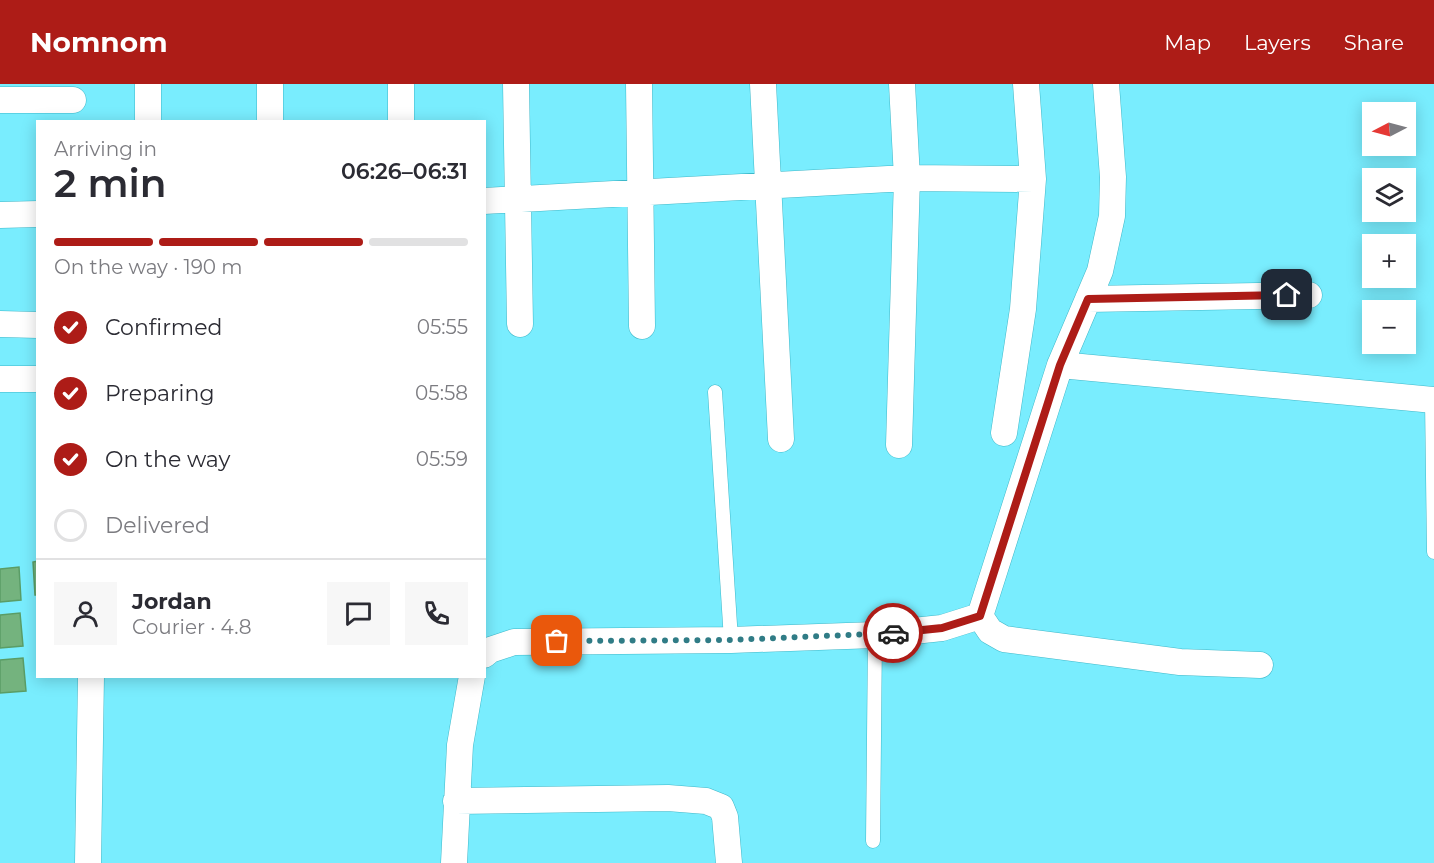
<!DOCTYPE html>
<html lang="en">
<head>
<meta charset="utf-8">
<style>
  :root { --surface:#fff; --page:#f7f7f7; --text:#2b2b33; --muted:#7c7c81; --line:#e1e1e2; --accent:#ad1c17 }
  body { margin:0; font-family:Montserrat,sans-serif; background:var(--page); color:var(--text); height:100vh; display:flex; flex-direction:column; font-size:22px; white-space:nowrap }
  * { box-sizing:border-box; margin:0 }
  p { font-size:20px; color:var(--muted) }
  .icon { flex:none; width:33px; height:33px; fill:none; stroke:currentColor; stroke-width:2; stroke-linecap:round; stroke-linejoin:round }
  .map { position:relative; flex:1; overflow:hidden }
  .drawer { position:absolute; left:36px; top:36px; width:450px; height:558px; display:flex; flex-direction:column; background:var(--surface); border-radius:0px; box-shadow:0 3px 15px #0003 }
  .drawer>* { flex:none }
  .needle { width:39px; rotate:264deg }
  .fabs { position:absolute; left:1362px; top:18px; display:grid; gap:12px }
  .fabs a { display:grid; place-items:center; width:54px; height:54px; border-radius:0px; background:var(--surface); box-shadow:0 3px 15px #0003; font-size:30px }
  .pin { position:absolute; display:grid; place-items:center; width:51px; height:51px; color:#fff; margin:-26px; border-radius:12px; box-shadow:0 3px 9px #0006 }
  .courier { position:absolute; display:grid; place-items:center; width:60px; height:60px; margin:-30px; border:4px solid #ad1c17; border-radius:50%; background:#fff; color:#222; box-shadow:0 2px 8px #0007 }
  .head em { font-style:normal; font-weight:600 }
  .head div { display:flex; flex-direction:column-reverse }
  .head { display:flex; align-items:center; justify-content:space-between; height:102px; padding:0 18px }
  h1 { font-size:39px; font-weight:600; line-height:45px }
  .bar { display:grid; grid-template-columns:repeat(4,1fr); gap:9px 6px; align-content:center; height:72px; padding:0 18px }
  .bar i { height:8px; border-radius:4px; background:var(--line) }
  .bar .selected { background:var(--accent) }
  .bar p { grid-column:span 4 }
  .line { display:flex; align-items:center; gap:15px; padding:0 18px; border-top:2px solid var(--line) }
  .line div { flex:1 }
  .round { display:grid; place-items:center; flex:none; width:63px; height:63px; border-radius:0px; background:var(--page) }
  ol { padding:0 18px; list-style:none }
  li { display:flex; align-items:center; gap:18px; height:66px }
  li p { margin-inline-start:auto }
  li .icon { padding:6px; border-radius:50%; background:var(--accent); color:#fff; stroke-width:4 }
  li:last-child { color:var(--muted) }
  li i { width:33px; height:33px; border:3px solid var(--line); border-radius:50% }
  header { display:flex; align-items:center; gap:36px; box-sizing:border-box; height:84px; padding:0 30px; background:var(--accent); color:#fff }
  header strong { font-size:28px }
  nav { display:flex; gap:33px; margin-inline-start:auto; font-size:21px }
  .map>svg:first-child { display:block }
  .building { fill:#74b37e; stroke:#5a9d66; stroke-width:1.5 }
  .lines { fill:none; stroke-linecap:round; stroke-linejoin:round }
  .service-casing { stroke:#3eb8c9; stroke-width:15 }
  .minor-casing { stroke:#3eb8c9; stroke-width:27 }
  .service { stroke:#fff; stroke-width:14 }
  .minor { stroke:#fff; stroke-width:26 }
  .done { stroke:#307c86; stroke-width:6; stroke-dasharray:0 10.8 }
  .route { stroke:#ad1c17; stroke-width:8 }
</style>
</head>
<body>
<header>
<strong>Nomnom</strong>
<nav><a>Map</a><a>Layers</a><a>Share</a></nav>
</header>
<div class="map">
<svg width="1434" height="779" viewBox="0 0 1434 779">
  <rect width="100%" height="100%" fill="#79edfe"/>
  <path class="building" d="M 38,477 L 38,511 L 35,511 L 33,478 Z
    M 19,483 L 21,516 L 0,518 L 0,485 Z
    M 20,529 L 23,562 L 0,564 L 0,531 Z
    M 23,574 L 26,607 L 0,609 L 0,576 Z"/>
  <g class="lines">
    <g class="service-casing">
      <path id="service" d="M 715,308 L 731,556
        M 1432,316 L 1434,468
        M 873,757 L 875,551"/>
    </g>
    <g class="minor-casing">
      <path id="minor" d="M 148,0 L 148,38
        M 270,0 L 270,38
        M 401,0 L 401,38
        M 516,0 L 520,240
        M 639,0 L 642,242
        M 763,0 L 781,355
        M 0,16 L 73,16
        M 484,117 L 907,94 L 1033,95
        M 0,131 L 38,130
        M 1088,215 L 1309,211
        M 0,240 L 38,241
        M 1060,281 L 1434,316
        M 0,295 L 38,295
        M 1004,349 L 1023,225 L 1033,95 L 1026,0
        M 899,361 L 907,94 L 902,0
        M 980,532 L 1060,281 L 1100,187 L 1112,132 L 1113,93 L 1106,0
        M 980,532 L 990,547 L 1004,555 L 1180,578 L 1260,581
        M 484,571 L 490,566 L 514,558 L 731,556 L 875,551 L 942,544 L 980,532
        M 456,717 L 668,714 L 706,717 L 721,723 L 725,733 L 729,779
        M 88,779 L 91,592
        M 454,779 L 460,661 L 472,592"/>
    </g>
    <use href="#service" class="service"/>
    <use href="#minor" class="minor"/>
  </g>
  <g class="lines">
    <path class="done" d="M 557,557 L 731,556 L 893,549"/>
    <path class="route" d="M 893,549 L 942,544 L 980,532 L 1060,281 L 1088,215 L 1287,211"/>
  </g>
</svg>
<div class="fabs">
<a><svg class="needle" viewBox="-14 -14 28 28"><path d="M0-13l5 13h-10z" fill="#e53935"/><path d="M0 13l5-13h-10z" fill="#7c7c81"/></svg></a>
<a><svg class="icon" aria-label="layers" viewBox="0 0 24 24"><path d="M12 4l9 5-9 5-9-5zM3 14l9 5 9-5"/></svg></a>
<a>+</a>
<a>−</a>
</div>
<div class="pin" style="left:557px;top:557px;background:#ea580c"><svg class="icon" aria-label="bag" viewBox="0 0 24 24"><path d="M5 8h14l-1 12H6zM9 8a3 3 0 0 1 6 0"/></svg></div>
<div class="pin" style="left:1287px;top:211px;background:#1f2937"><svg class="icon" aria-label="home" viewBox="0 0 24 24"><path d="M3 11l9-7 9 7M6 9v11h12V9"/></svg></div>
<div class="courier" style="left:893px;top:549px"><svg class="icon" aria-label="car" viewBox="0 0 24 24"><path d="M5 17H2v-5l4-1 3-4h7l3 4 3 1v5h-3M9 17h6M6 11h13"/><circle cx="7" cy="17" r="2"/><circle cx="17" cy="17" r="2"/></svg></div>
<section class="drawer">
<div class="head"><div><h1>2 min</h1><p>Arriving in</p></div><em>06:26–06:31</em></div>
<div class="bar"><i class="selected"></i><i class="selected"></i><i class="selected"></i><i></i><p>On the way · 190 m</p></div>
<ol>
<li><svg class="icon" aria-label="check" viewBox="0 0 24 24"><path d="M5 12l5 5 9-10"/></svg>Confirmed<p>05:55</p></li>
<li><svg class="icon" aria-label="check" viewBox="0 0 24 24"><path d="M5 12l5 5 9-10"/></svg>Preparing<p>05:58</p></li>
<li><svg class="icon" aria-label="check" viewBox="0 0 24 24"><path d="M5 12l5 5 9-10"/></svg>On the way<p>05:59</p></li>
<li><i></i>Delivered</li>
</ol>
<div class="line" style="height:108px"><a class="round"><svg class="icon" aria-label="person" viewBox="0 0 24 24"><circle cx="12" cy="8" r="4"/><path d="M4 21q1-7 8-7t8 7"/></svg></a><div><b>Jordan</b><p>Courier · 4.8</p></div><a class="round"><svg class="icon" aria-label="chat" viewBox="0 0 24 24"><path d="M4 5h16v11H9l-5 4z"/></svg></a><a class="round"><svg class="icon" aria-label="phone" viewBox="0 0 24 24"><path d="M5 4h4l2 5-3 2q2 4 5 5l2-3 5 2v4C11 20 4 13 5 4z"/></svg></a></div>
</section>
</div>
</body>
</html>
